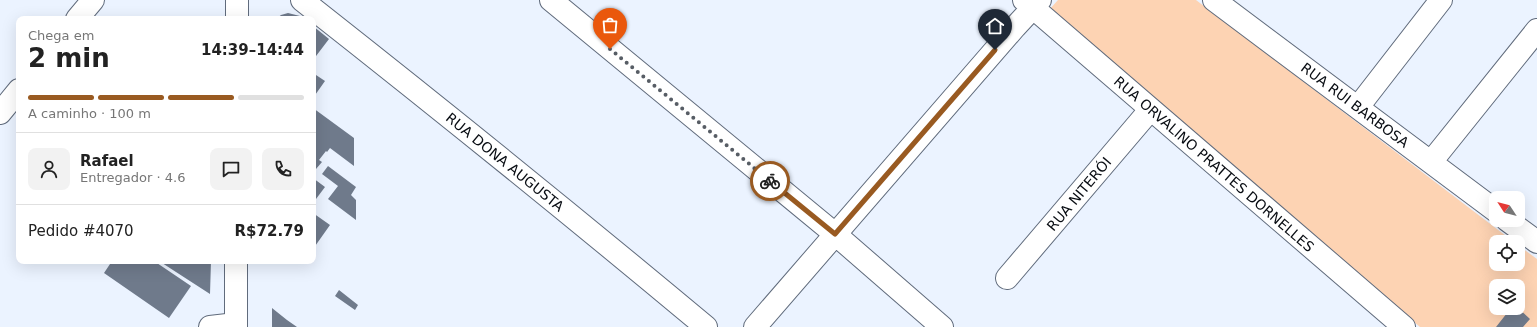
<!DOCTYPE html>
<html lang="pt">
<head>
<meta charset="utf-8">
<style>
  :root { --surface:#fff; --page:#f2f2f2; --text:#222; --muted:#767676; --line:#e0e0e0; --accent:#995a21 }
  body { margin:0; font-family:"DejaVu Sans",sans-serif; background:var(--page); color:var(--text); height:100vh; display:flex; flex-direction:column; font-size:15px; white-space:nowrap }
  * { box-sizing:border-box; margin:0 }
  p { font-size:13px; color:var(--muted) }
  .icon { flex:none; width:22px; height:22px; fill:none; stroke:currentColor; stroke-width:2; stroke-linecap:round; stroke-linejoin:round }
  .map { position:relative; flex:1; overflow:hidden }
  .sheet { position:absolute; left:16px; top:16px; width:300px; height:248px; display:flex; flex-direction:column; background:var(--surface); border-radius:8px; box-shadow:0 4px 16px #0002 }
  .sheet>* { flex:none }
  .needle { width:26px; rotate:306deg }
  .buttons { position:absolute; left:1489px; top:191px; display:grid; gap:8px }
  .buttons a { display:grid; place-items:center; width:36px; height:36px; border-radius:8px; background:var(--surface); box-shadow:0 4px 16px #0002; font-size:20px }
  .pin { position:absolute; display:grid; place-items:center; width:34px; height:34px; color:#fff; margin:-41px -17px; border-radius:50% 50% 50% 0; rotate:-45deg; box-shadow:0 0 4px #0007 }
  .pin .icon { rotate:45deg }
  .courier { position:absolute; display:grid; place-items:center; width:40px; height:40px; margin:-20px; border:3px solid #995a21; border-radius:50%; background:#fff; color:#222; box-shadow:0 1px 5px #0007 }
  .head em { font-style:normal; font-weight:600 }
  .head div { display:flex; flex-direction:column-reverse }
  .head { display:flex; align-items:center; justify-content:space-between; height:68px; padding:0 12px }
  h1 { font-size:26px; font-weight:600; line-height:30px }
  .bar { display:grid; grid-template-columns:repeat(4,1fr); gap:6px 4px; align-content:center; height:48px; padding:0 12px }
  .bar i { height:5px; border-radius:3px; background:var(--line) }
  .bar .on { background:var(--accent) }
  .bar p { grid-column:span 4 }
  .line { display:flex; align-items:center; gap:10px; padding:0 12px; border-top:1px solid var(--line) }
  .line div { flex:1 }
  .round { display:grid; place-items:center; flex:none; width:42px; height:42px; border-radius:8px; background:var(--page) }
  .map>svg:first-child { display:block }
  .park { fill:#fdd3b3; fill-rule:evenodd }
  .building { fill:#6f7a8b }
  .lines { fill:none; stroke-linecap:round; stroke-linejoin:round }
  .minor-casing { stroke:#606b7c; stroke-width:24 }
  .major-casing { stroke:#606b7c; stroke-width:24 }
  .minor { stroke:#fff; stroke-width:22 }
  .major { stroke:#fff; stroke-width:22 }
  .done { stroke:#575d65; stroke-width:4; stroke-dasharray:0 7.2 }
  .route { stroke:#995a21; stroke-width:5 }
  .labels { text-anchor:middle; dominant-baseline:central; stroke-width:4; stroke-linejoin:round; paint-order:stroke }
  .street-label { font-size:14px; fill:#080c12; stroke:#fff }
</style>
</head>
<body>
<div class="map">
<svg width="1537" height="327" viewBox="0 0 1537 327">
  <rect width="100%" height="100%" fill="#ebf3ff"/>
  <path class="park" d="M 1058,0 L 1196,0 L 1514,242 L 1496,242 L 1496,264 L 1518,264 L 1518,245 L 1537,259 L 1537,327 L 1420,327 L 1049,10 ZM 1496,286 L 1518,286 L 1518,308 L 1496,308 Z"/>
  <path class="building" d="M 288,13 L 300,16 L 304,19 L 276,19 L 281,15 Z
    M 313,26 L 329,39 L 313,60 Z
    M 313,73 L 325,81 L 313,98 Z
    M 313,108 L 354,138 L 354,166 L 330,148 L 327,152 L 326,151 L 319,160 L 322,162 L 316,169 L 313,167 Z
    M 328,166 L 356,187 L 351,195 L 356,200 L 356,220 L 328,199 L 338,186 L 322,174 Z
    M 313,178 L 325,187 L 313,203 Z
    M 313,213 L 330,225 L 313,249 Z
    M 112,261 L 154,261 L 191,286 L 169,318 L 104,273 Z
    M 159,261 L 211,261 L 210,294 Z
    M 339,290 L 358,305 L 355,310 L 335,296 Z
    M 272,308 L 287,320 L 297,327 L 272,327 Z
    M 1511,308 L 1518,308 L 1530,319 L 1523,327 L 1496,327 Z"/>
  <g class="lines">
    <g class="minor-casing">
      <path id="minor" d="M 302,0 C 438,107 573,216 706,327
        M 551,0 L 835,234 L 942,327
        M 1024,0 L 1404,327
        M 1214,0 L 1496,211
        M 77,19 L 93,0
        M 1358,107 L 1441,0
        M 0,113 L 19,90
        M 1431,162 L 1537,30
        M 1507,220 L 1537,242
        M 1007,278 L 1150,110
        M 210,327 L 236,324
        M 755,327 L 1015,27 L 1040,0"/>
    </g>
    <g class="major-casing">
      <path id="major" d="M 237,19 L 237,0
        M 236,327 L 236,261"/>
    </g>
    <use href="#minor" class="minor"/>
    <use href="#major" class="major"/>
  </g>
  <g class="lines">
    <path class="done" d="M 610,49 L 770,181"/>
    <path class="route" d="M 770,181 L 835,234 L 995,50"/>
  </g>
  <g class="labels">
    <g class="street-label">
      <text transform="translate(1355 105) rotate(37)">RUA RUI BARBOSA</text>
      <text transform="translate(505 162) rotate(39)">RUA DONA AUGUSTA</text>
      <text transform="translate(1214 164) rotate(41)">RUA ORVALINO PRATTES DORNELLES</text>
      <text transform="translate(1079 194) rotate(-50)">RUA NITERÓI</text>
    </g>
  </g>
</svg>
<div class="buttons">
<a><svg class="needle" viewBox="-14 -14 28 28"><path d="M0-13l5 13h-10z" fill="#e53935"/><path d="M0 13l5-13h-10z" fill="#767676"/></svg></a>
<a><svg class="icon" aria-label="locate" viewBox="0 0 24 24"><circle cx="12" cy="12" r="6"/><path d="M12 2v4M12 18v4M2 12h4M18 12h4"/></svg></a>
<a><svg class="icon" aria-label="layers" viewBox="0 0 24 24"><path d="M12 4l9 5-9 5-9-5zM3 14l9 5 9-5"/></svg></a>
</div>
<div class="pin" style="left:610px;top:49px;background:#ea580c"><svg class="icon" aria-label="bag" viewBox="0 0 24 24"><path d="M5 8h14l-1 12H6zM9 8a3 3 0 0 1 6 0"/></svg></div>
<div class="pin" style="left:995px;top:50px;background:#1f2937"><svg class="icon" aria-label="home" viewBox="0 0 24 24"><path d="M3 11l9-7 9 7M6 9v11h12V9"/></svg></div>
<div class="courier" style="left:770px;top:181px"><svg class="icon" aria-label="bike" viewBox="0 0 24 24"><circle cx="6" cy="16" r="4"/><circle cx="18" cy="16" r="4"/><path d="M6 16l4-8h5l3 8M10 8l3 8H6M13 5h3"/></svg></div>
<section class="sheet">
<div class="head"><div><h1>2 min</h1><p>Chega em</p></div><em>14:39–14:44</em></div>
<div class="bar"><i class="on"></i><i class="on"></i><i class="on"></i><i></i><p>A caminho · 100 m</p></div>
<div class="line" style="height:72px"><a class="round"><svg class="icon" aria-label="person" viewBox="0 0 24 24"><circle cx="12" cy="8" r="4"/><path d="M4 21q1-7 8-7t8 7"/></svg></a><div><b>Rafael</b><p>Entregador · 4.6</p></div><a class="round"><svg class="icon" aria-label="chat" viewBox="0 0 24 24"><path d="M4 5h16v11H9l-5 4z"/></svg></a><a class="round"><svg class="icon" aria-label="phone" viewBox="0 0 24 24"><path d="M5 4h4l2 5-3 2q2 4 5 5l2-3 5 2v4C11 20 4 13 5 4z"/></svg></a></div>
<div class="line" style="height:52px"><div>Pedido #4070</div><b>R$72.79</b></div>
</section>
</div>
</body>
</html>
